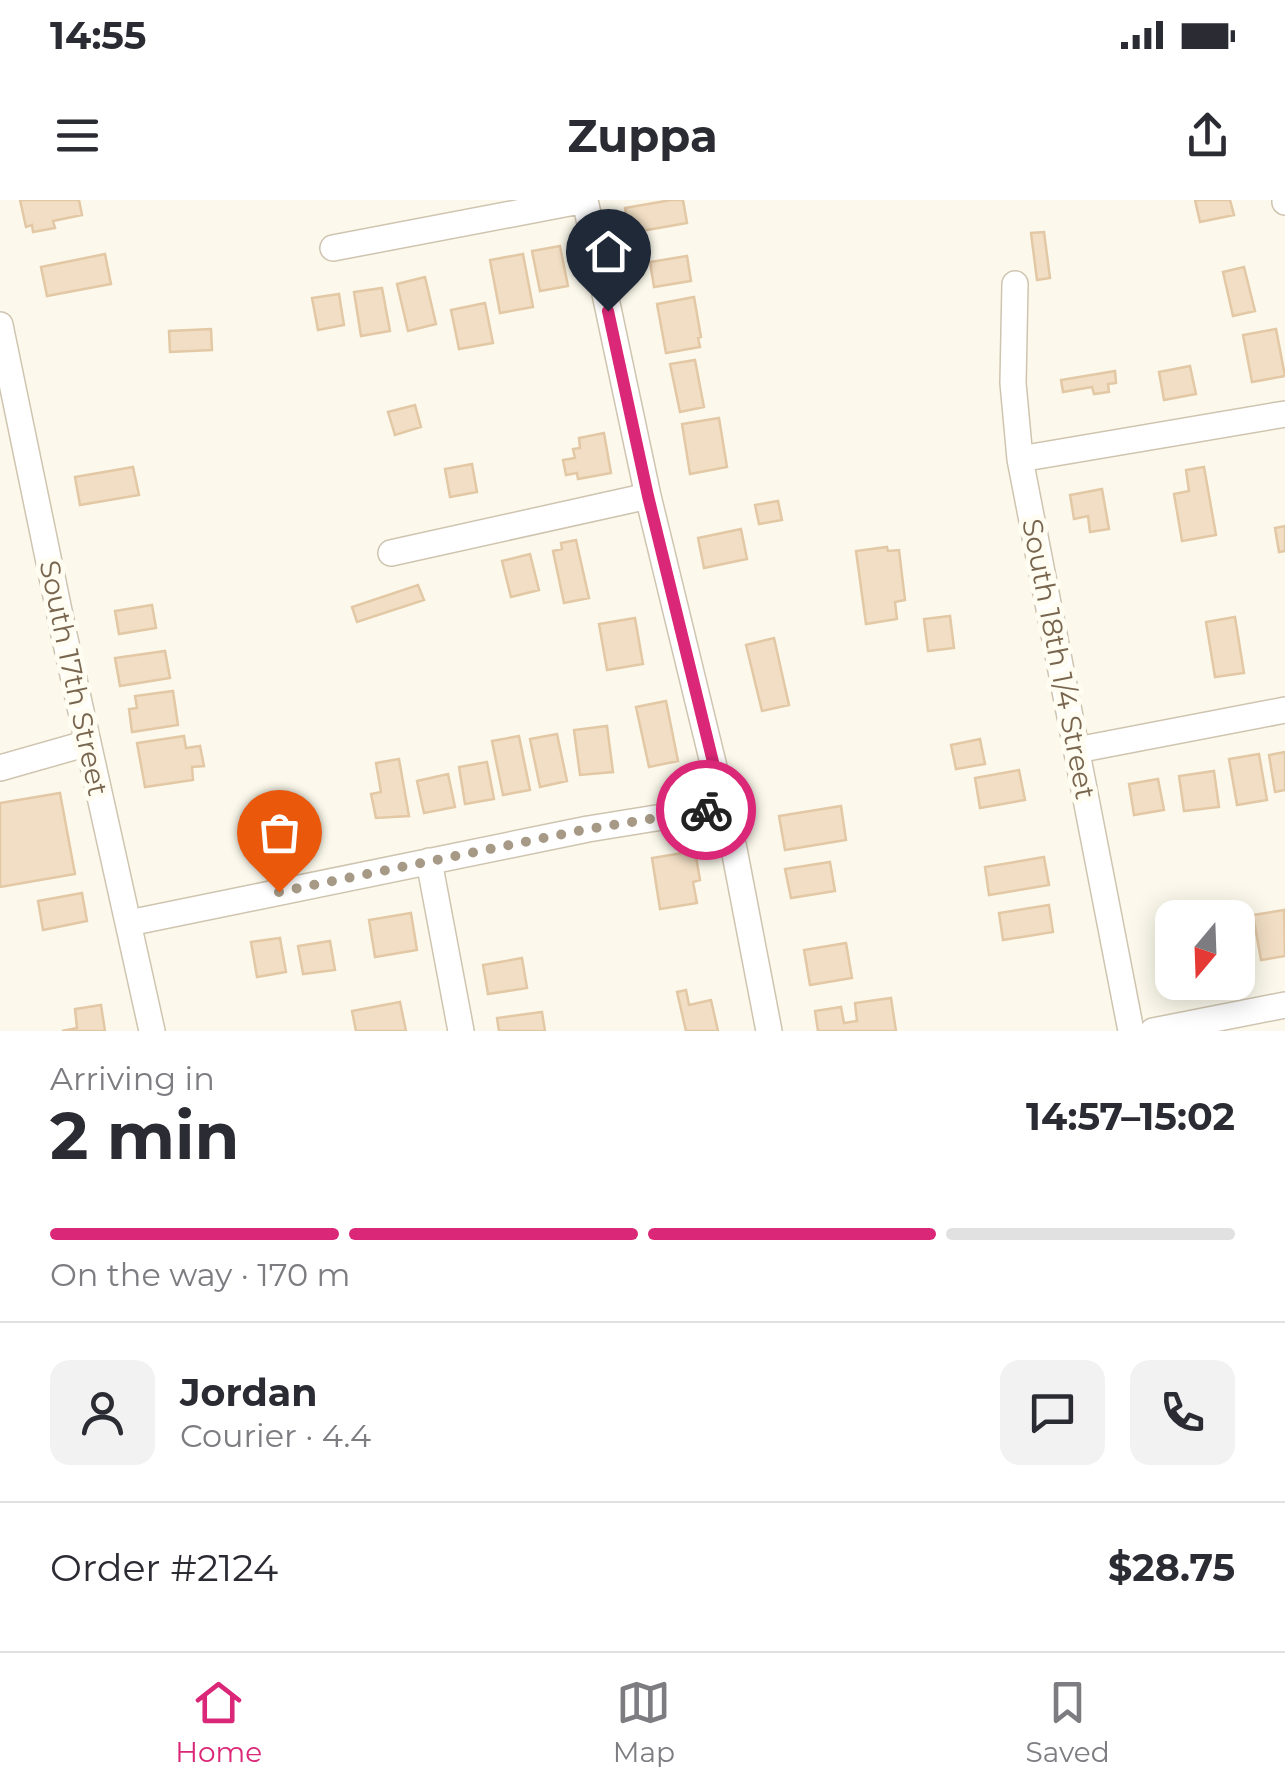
<!DOCTYPE html>
<html lang="en">
<head>
<meta charset="utf-8">
<style>
  :root { --surface:#fff; --page:#f2f2f3; --text:#2b2b33; --muted:#7c7c81; --line:#e1e1e2; --accent:#db2777 }
  body { margin:0; font-family:Montserrat,sans-serif; background:var(--page); color:var(--text); height:100vh; display:flex; flex-direction:column; font-size:38px; white-space:nowrap }
  * { box-sizing:border-box; margin:0 }
  p { font-size:32px; color:var(--muted) }
  .icon { flex:none; width:55px; height:55px; fill:none; stroke:currentColor; stroke-width:2; stroke-linecap:round; stroke-linejoin:round }
  .map { position:relative; height:831px; overflow:hidden }
  .drawer { display:flex; flex-direction:column; background:var(--surface); flex:1 }
  .drawer>* { flex:none }
  .needle { width:65px; rotate:199deg }
  .fabs { position:absolute; left:1155px; top:700px; display:grid; gap:20px }
  .fabs a { display:grid; place-items:center; width:100px; height:100px; border-radius:20px; background:var(--surface); box-shadow:0 5px 25px #0003; font-size:50px }
  .pin { position:absolute; display:grid; place-items:center; width:85px; height:85px; color:#fff; margin:-102px -42px; border-radius:50% 50% 50% 0; rotate:-45deg; box-shadow:0 0 10px #0007 }
  .pin .icon { rotate:45deg }
  .courier { position:absolute; display:grid; place-items:center; width:100px; height:100px; margin:-50px; border:8px solid #db2777; border-radius:50%; background:#fff; color:#222; box-shadow:0 2px 12px #0007 }
  .headline em { font-style:normal; font-weight:700 }
  .headline div { display:flex; flex-direction:column-reverse }
  .headline { display:flex; align-items:center; justify-content:space-between; height:170px; padding:0 50px }
  h1 { font-size:65px; font-weight:700; line-height:75px }
  .bar { display:grid; grid-template-columns:repeat(4,1fr); gap:15px 10px; align-content:center; height:120px; padding:0 50px }
  .bar i { height:12px; border-radius:8px; background:var(--line) }
  .bar .selected { background:var(--accent) }
  .bar p { grid-column:span 4 }
  .line { display:flex; align-items:center; gap:25px; padding:0 50px; border-top:2px solid var(--line) }
  .line div { flex:1 }
  .round { display:grid; place-items:center; flex:none; width:105px; height:105px; border-radius:20px; background:var(--page) }
  .status { display:flex; justify-content:space-between; align-items:center; height:70px; padding:0 50px; background:var(--surface); direction:ltr }
  .status svg { height:28px; fill:currentColor }
  header { display:flex; justify-content:space-between; align-items:center; height:130px; padding:0 50px; background:var(--surface); font-size:45px; font-weight:700 }
  .tab-bar { display:flex; justify-content:space-around; align-items:center; height:140px; border-top:2px solid var(--line); background:var(--surface); font-size:28px; color:var(--muted) }
  .tab-bar a { display:grid; justify-items:center; gap:5px }
  .tab-bar .selected { color:var(--accent) }
  .map>svg:first-child { display:block }
  .building { fill:#f1dec4; stroke:#e3c8a5; stroke-width:2.5 }
  .lines { fill:none; stroke-linecap:round; stroke-linejoin:round }
  .minor-casing { stroke:#cfc4b0; stroke-width:28 }
  .minor { stroke:#fff; stroke-width:25 }
  .done { stroke:#a69985; stroke-width:10; stroke-dasharray:0 18 }
  .route { stroke:#db2777; stroke-width:12 }
  .labels { text-anchor:middle; dominant-baseline:central; stroke-width:10; stroke-linejoin:round; paint-order:stroke }
  .street-label { font-size:28px; fill:#78654e; stroke:#fffcf2 }
</style>
</head>
<body>
<div class="status"><b>14:55</b><svg viewBox="0 0 49 12"><path d="M0 12V9h3v3zM5 12V6h3v6zM10 12V3h3v9zM15 12V0h3v12zM26 1h20v11H26zM47 4h2v5h-2z"/></svg></div>
<header><svg class="icon" aria-label="menu" viewBox="0 0 24 24"><path d="M4 6h16M4 12h16M4 18h16"/></svg>Zuppa<svg class="icon" aria-label="share" viewBox="0 0 24 24"><path d="M12 15V3M7 8l5-5 5 5M5 13v7h14v-7"/></svg></header>
<div class="map">
<svg width="1285" height="831" viewBox="0 0 1285 831">
  <rect width="100%" height="100%" fill="#fcf9ec"/>
  <path class="building" d="M 20,0 L 79,0 L 82,15 L 53,21 L 55,28 L 33,32 L 32,25 L 26,27 Z
    M 671,0 L 683,0 L 687,23 L 630,33 L 625,8 Z
    M 1195,0 L 1230,0 L 1234,15 L 1200,22 Z
    M 1044,32 L 1050,78 L 1037,80 L 1031,33 Z
    M 560,46 L 568,86 L 540,91 L 532,51 Z
    M 105,54 L 111,84 L 47,96 L 41,67 Z
    M 523,54 L 533,107 L 500,113 L 490,60 Z
    M 687,56 L 691,81 L 654,87 L 650,62 Z
    M 1244,67 L 1255,111 L 1233,116 L 1223,72 Z
    M 425,77 L 436,124 L 408,131 L 397,84 Z
    M 382,88 L 390,131 L 361,136 L 354,92 Z
    M 339,94 L 344,125 L 318,130 L 312,98 Z
    M 694,97 L 701,137 L 698,138 L 700,147 L 666,153 L 657,104 Z
    M 485,103 L 493,143 L 459,149 L 451,110 Z
    M 211,129 L 212,150 L 170,152 L 169,131 Z
    M 1276,129 L 1285,176 L 1252,182 L 1243,135 Z
    M 695,160 L 704,207 L 680,212 L 670,164 Z
    M 1190,166 L 1196,194 L 1164,200 L 1159,172 Z
    M 1115,171 L 1116,183 L 1108,184 L 1109,192 L 1094,194 L 1092,187 L 1063,192 L 1061,180 Z
    M 415,205 L 421,227 L 395,235 L 388,212 Z
    M 719,218 L 727,267 L 690,274 L 682,224 Z
    M 604,233 L 611,273 L 578,279 L 577,273 L 566,275 L 563,260 L 575,258 L 573,249 L 580,248 L 579,238 Z
    M 472,264 L 477,292 L 450,297 L 445,269 Z
    M 133,267 L 139,295 L 80,305 L 75,277 Z
    M 1204,267 L 1216,335 L 1182,341 L 1174,294 L 1189,291 L 1186,270 Z
    M 1102,289 L 1109,329 L 1090,332 L 1088,316 L 1074,319 L 1070,295 Z
    M 778,301 L 782,320 L 759,324 L 755,305 Z
    M 1285,326 L 1285,351 L 1279,352 L 1275,328 Z
    M 741,329 L 747,359 L 704,368 L 698,338 Z
    M 576,340 L 589,398 L 564,403 L 553,351 L 562,349 L 561,343 Z
    M 887,347 L 888,351 L 899,350 L 905,400 L 895,402 L 897,419 L 866,424 L 856,351 Z
    M 530,354 L 539,390 L 511,397 L 502,361 Z
    M 418,385 L 424,400 L 357,422 L 352,407 Z
    M 152,405 L 156,428 L 119,434 L 115,411 Z
    M 950,416 L 954,448 L 928,451 L 924,419 Z
    M 1235,417 L 1244,473 L 1215,477 L 1206,422 Z
    M 635,418 L 643,464 L 607,470 L 599,424 Z
    M 774,438 L 789,505 L 762,511 L 746,445 Z
    M 165,451 L 170,478 L 120,486 L 115,458 Z
    M 173,491 L 178,525 L 132,532 L 129,509 L 137,508 L 135,496 Z
    M 666,501 L 678,561 L 649,567 L 636,507 Z
    M 607,526 L 613,572 L 580,575 L 574,530 Z
    M 557,534 L 567,581 L 540,587 L 530,539 Z
    M 184,536 L 186,548 L 200,546 L 204,566 L 192,567 L 193,580 L 145,587 L 137,543 Z
    M 519,536 L 530,590 L 503,595 L 492,541 Z
    M 980,539 L 985,564 L 956,569 L 951,545 Z
    M 1285,552 L 1285,590 L 1275,592 L 1269,555 Z
    M 1259,554 L 1267,600 L 1237,605 L 1229,559 Z
    M 399,559 L 409,616 L 376,618 L 371,594 L 381,592 L 376,563 Z
    M 487,562 L 494,599 L 465,604 L 459,567 Z
    M 1019,570 L 1025,600 L 980,608 L 975,578 Z
    M 1214,571 L 1219,607 L 1184,611 L 1179,576 Z
    M 448,574 L 455,607 L 424,613 L 417,581 Z
    M 1158,579 L 1164,610 L 1134,615 L 1129,584 Z
    M 60,593 L 75,674 L 0,687 L 0,603 Z
    M 841,606 L 846,640 L 785,650 L 779,616 Z
    M 695,651 L 700,680 L 693,682 L 697,703 L 660,709 L 652,658 Z
    M 1044,657 L 1049,685 L 989,695 L 985,667 Z
    M 830,662 L 835,691 L 791,698 L 785,669 Z
    M 82,693 L 87,721 L 43,730 L 38,701 Z
    M 1049,705 L 1053,732 L 1003,740 L 999,713 Z
    M 1284,710 L 1285,756 L 1261,760 L 1253,715 Z
    M 411,713 L 417,750 L 375,757 L 369,720 Z
    M 1238,720 L 1246,764 L 1238,765 Z
    M 1172,727 L 1172,775 L 1165,776 L 1158,729 Z
    M 280,738 L 286,772 L 257,777 L 251,742 Z
    M 330,741 L 335,770 L 303,774 L 298,746 Z
    M 846,743 L 852,778 L 810,785 L 804,750 Z
    M 522,758 L 527,788 L 488,794 L 483,765 Z
    M 686,790 L 689,805 L 711,800 L 718,831 L 686,831 L 677,792 Z
    M 891,798 L 896,831 L 818,831 L 815,811 L 841,807 L 844,823 L 857,821 L 855,803 Z
    M 400,802 L 406,831 L 356,831 L 352,811 Z
    M 101,805 L 105,831 L 62,831 L 77,828 L 75,809 Z
    M 542,812 L 545,831 L 499,831 L 497,818 Z"/>
  <g class="lines">
    <g class="minor-casing">
      <path id="minor" d="M 585,0 L 648,296 L 734,649 L 769,831
        M 1285,0 L 1285,2
        M 333,48 L 585,0
        M 1015,84 L 1013,183 L 1020,259 L 1131,831
        M 0,125 L 63,430 L 152,831
        M 1020,259 L 1285,214
        M 391,353 L 648,296
        M 1077,550 L 1285,510
        M 0,568 L 88,543
        M 429,661 L 461,831
        M 129,723 L 588,629 L 724,607
        M 1153,831 L 1285,805"/>
    </g>
    <use href="#minor" class="minor"/>
  </g>
  <g class="lines">
    <path class="done" d="M 279,692 L 588,629 L 706,610"/>
    <path class="route" d="M 608,111 L 648,296 L 724,607 L 706,610"/>
  </g>
  <g class="labels">
    <g class="street-label">
      <text transform="translate(1059 459) rotate(79)">South 18th 1/4 Street</text>
      <text transform="translate(74 478) rotate(78)">South 17th Street</text>
    </g>
  </g>
</svg>
<div class="fabs">
<a><svg class="needle" viewBox="-14 -14 28 28"><path d="M0-13l5 13h-10z" fill="#e53935"/><path d="M0 13l5-13h-10z" fill="#7c7c81"/></svg></a>
</div>
<div class="pin" style="left:279px;top:692px;background:#ea580c"><svg class="icon" aria-label="bag" viewBox="0 0 24 24"><path d="M5 8h14l-1 12H6zM9 8a3 3 0 0 1 6 0"/></svg></div>
<div class="pin" style="left:608px;top:111px;background:#1f2937"><svg class="icon" aria-label="home" viewBox="0 0 24 24"><path d="M3 11l9-7 9 7M6 9v11h12V9"/></svg></div>
<div class="courier" style="left:706px;top:610px"><svg class="icon" aria-label="bike" viewBox="0 0 24 24"><circle cx="6" cy="16" r="4"/><circle cx="18" cy="16" r="4"/><path d="M6 16l4-8h5l3 8M10 8l3 8H6M13 5h3"/></svg></div>
</div>
<section class="drawer">
<div class="headline"><div><h1>2 min</h1><p>Arriving in</p></div><em>14:57–15:02</em></div>
<div class="bar"><i class="selected"></i><i class="selected"></i><i class="selected"></i><i></i><p>On the way · 170 m</p></div>
<div class="line" style="height:180px"><a class="round"><svg class="icon" aria-label="person" viewBox="0 0 24 24"><circle cx="12" cy="8" r="4"/><path d="M4 21q1-7 8-7t8 7"/></svg></a><div><b>Jordan</b><p>Courier · 4.4</p></div><a class="round"><svg class="icon" aria-label="chat" viewBox="0 0 24 24"><path d="M4 5h16v11H9l-5 4z"/></svg></a><a class="round"><svg class="icon" aria-label="phone" viewBox="0 0 24 24"><path d="M5 4h4l2 5-3 2q2 4 5 5l2-3 5 2v4C11 20 4 13 5 4z"/></svg></a></div>
<div class="line" style="height:130px"><div>Order #2124</div><b>$28.75</b></div>
</section>
<nav class="tab-bar">
<a class="selected"><svg class="icon" aria-label="home" viewBox="0 0 24 24"><path d="M3 11l9-7 9 7M6 9v11h12V9"/></svg>Home</a>
<a><svg class="icon" aria-label="map" viewBox="0 0 24 24"><path d="M3 6l6-2 6 2 6-2v14l-6 2-6-2-6 2zM9 4v14M15 6v14"/></svg>Map</a>
<a><svg class="icon" aria-label="saved" viewBox="0 0 24 24"><path d="M7 4h10v16l-5-4-5 4z"/></svg>Saved</a>
</nav>
</body>
</html>
